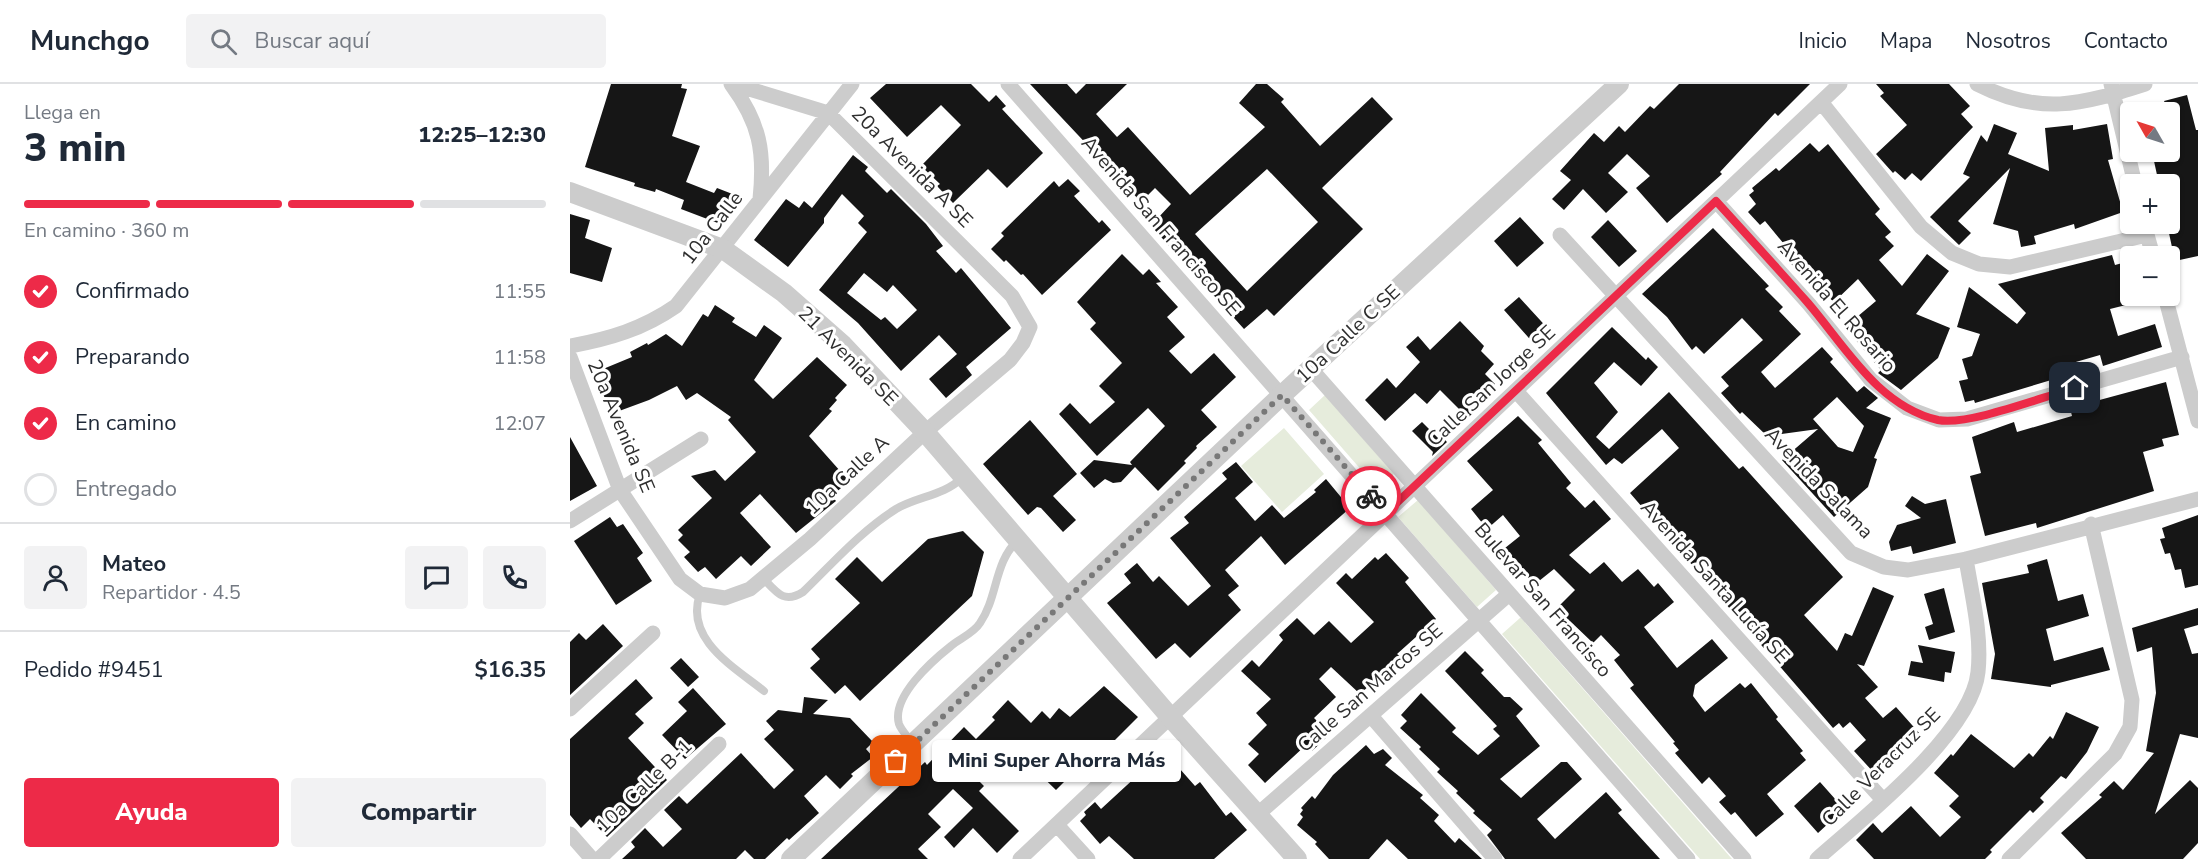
<!DOCTYPE html>
<html lang="es">
<head>
<meta charset="utf-8">
<style>
  :root { --surface:#fff; --page:#f2f2f3; --text:#1f2937; --muted:#747a83; --line:#e0e1e3; --accent:#ed2a48 }
  body { margin:0; font-family:"Nunito Sans",sans-serif; background:var(--page); color:var(--text); height:100vh; display:flex; flex-direction:column; font-size:22px; white-space:nowrap }
  * { box-sizing:border-box; margin:0 }
  p { font-size:20px; color:var(--muted) }
  .icon { flex:none; width:33px; height:33px; fill:none; stroke:currentColor; stroke-width:2; stroke-linecap:round; stroke-linejoin:round }
  .map { position:relative; flex:1; overflow:hidden }
  .side { display:flex; flex-direction:column; background:var(--surface); width:570px }
  .side>* { flex:none }
  .needle { width:39px; rotate:309deg }
  .controls { position:absolute; left:1550px; top:18px; display:grid; gap:12px }
  .controls a { display:grid; place-items:center; width:60px; height:60px; border-radius:6px; background:var(--surface); box-shadow:0 2px 4px #0004; font-size:30px }
  .pin { position:absolute; display:grid; place-items:center; width:51px; height:51px; color:#fff; margin:-26px; border-radius:12px; box-shadow:0 3px 9px #0006 }
  .courier { position:absolute; display:grid; place-items:center; width:60px; height:60px; margin:-30px; border:4px solid #ed2a48; border-radius:50%; background:#fff; color:#222; box-shadow:0 2px 8px #0007 }
  .bubble { position:absolute; height:42px; border-radius:6px; background:var(--surface); box-shadow:0 2px 4px #0004; font-size:20px; font-weight:800; line-height:42px; text-align:center }
  .summary em { font-style:normal; font-weight:800 }
  .summary div { display:flex; flex-direction:column-reverse }
  .summary { display:flex; align-items:center; justify-content:space-between; height:102px; padding:0 24px }
  h1 { font-size:39px; font-weight:800; line-height:45px }
  .bar { display:grid; grid-template-columns:repeat(4,1fr); gap:9px 6px; align-content:center; height:72px; padding:0 24px }
  .bar i { height:8px; border-radius:4px; background:var(--line) }
  .bar .active { background:var(--accent) }
  .bar p { grid-column:span 4 }
  .line { display:flex; align-items:center; gap:15px; padding:0 24px; border-top:2px solid var(--line) }
  .line div { flex:1 }
  .round { display:grid; place-items:center; flex:none; width:63px; height:63px; border-radius:6px; background:var(--page) }
  ol { padding:0 24px; list-style:none }
  li { display:flex; align-items:center; gap:18px; height:66px }
  li p { margin-inline-start:auto }
  li .icon { padding:6px; border-radius:50%; background:var(--accent); color:#fff; stroke-width:4 }
  li:last-child { color:var(--muted) }
  li i { width:33px; height:33px; border:3px solid var(--line); border-radius:50% }
  .button { display:flex; gap:12px; margin-top:auto; padding:12px 24px }
  .button a { flex:1; height:69px; border-radius:6px; background:var(--accent); color:#fff; font-size:24px; font-weight:800; line-height:69px; text-align:center }
  .button a+a { background:var(--page); color:var(--text) }
  header { display:flex; align-items:center; gap:36px; box-sizing:border-box; height:84px; padding:0 30px; background:var(--surface); border-bottom:2px solid var(--line) }
  header strong { font-size:28px }
  nav { display:flex; gap:33px; margin-inline-start:auto; font-size:21px }
  .search { width:420px; height:54px; background:var(--page); display:flex; align-items:center; gap:15px; box-sizing:border-box; padding:0 21px; border-radius:6px; color:var(--muted); font-size:22px }
  main { display:flex; flex:1; min-height:0 }
  .map>svg:first-child { display:block }
  .green { fill:#e6ecdc }
  .building { fill:#161616; fill-rule:evenodd }
  .lines { fill:none; stroke-linecap:round; stroke-linejoin:round }
  .service { stroke:#ccc; stroke-width:8 }
  .minor { stroke:#ccc; stroke-width:15 }
  .tertiary { stroke:#ccc; stroke-width:20 }
  .done { stroke:#787878; stroke-width:6; stroke-dasharray:0 10.8 }
  .route { stroke:#ed2a48; stroke-width:8 }
  .labels { text-anchor:middle; dominant-baseline:central; stroke-width:6; stroke-linejoin:round; paint-order:stroke }
  .street-label { font-size:20px; fill:#2f2f2f; stroke:#fff }
</style>
</head>
<body>
<header>
<strong>Munchgo</strong>
<div class="search"><svg class="icon" aria-label="search" viewBox="0 0 24 24"><circle cx="10" cy="10" r="6"/><path d="M15 15l6 6"/></svg>Buscar aquí</div>
<nav><a>Inicio</a><a>Mapa</a><a>Nosotros</a><a>Contacto</a></nav>
</header>
<main>
<section class="side">
<div class="summary"><div><h1>3 min</h1><p>Llega en</p></div><em>12:25–12:30</em></div>
<div class="bar"><i class="active"></i><i class="active"></i><i class="active"></i><i></i><p>En camino · 360 m</p></div>
<ol>
<li><svg class="icon" aria-label="check" viewBox="0 0 24 24"><path d="M5 12l5 5 9-10"/></svg>Confirmado<p>11:55</p></li>
<li><svg class="icon" aria-label="check" viewBox="0 0 24 24"><path d="M5 12l5 5 9-10"/></svg>Preparando<p>11:58</p></li>
<li><svg class="icon" aria-label="check" viewBox="0 0 24 24"><path d="M5 12l5 5 9-10"/></svg>En camino<p>12:07</p></li>
<li><i></i>Entregado</li>
</ol>
<div class="line" style="height:108px"><a class="round"><svg class="icon" aria-label="person" viewBox="0 0 24 24"><circle cx="12" cy="8" r="4"/><path d="M4 21q1-7 8-7t8 7"/></svg></a><div><b>Mateo</b><p>Repartidor · 4.5</p></div><a class="round"><svg class="icon" aria-label="chat" viewBox="0 0 24 24"><path d="M4 5h16v11H9l-5 4z"/></svg></a><a class="round"><svg class="icon" aria-label="phone" viewBox="0 0 24 24"><path d="M5 4h4l2 5-3 2q2 4 5 5l2-3 5 2v4C11 20 4 13 5 4z"/></svg></a></div>
<div class="line" style="height:78px"><div>Pedido #9451</div><b>$16.35</b></div>
<div class="button"><a>Ayuda</a><a>Compartir</a></div>
</section>
<div class="map">
<svg width="1628" height="775" viewBox="0 0 1628 775">
  <rect width="100%" height="100%" fill="#fff"/>
  <path class="green" d="M 755,311 L 824,390 L 807,404 L 739,326 Z
    M 714,344 L 754,390 L 712,428 L 671,382 Z
    M 848,416 L 926,506 L 907,523 L 828,433 Z
    M 950,534 L 951,534 L 1162,775 L 1130,775 L 932,550 Z"/>
  <path class="building" d="M 41,0 L 112,0 L 111,4 L 117,5 L 102,52 L 130,62 L 116,98 L 144,109 L 147,104 L 165,111 L 153,141 L 111,125 L 114,116 L 86,105 L 85,108 L 64,102 L 65,99 L 15,83 Z
    M 316,0 L 401,0 L 419,18 L 426,11 L 436,22 L 432,25 L 473,69 L 437,104 L 418,85 L 383,119 L 367,102 L 370,100 L 351,82 L 391,41 L 371,21 L 337,53 L 300,14 Z
    M 460,0 L 497,0 L 506,10 L 516,0 L 557,0 L 526,30 L 547,53 L 558,43 L 620,111 L 695,43 L 669,19 L 686,0 L 697,0 L 714,15 L 711,18 L 750,62 L 802,13 L 823,35 L 752,104 L 793,145 L 704,232 L 697,225 L 674,245 L 583,144 L 590,138 L 587,135 L 601,120 L 585,104 L 571,118 ZM 697,85 L 748,138 L 677,207 L 625,150 Z
    M 1109,0 L 1240,0 L 1208,32 L 1205,29 L 1150,88 L 1152,90 L 1097,139 L 1066,104 L 1080,92 L 1057,70 L 1038,89 L 1058,108 L 1036,129 L 1013,105 L 994,126 L 982,115 L 1001,96 L 990,87 L 1024,49 L 1034,58 L 1049,42 L 1055,48 L 1080,22 L 1084,25 Z
    M 1306,0 L 1379,0 L 1400,22 L 1391,30 L 1403,43 L 1351,97 L 1342,89 L 1335,96 L 1325,87 L 1323,89 L 1306,70 L 1337,41 L 1310,12 L 1314,9 Z
    M 1617,11 L 1626,46 L 1628,46 L 1628,172 L 1605,177 L 1597,140 L 1599,100 L 1589,100 L 1582,68 L 1599,68 L 1599,28 L 1594,17 Z
    M 1424,40 L 1447,49 L 1438,70 L 1479,87 L 1475,44 L 1503,41 L 1503,46 L 1537,40 L 1543,75 L 1538,76 L 1553,128 L 1505,145 L 1504,140 L 1464,152 L 1466,160 L 1451,163 L 1448,147 L 1423,140 L 1440,84 L 1388,137 L 1401,149 L 1389,161 L 1360,133 L 1400,93 L 1393,90 L 1411,51 L 1417,58 Z
    M 1240,59 L 1249,68 L 1258,60 L 1310,125 L 1305,130 L 1321,148 L 1315,153 L 1324,162 L 1309,176 L 1332,202 L 1357,170 L 1379,187 L 1346,230 L 1380,244 L 1368,274 L 1331,306 L 1308,289 L 1311,286 L 1275,243 L 1306,217 L 1288,195 L 1264,218 L 1224,183 L 1208,165 L 1214,160 L 1195,137 L 1190,141 L 1178,128 L 1186,120 L 1179,111 L 1184,107 L 1182,104 L 1206,84 L 1209,87 Z
    M 283,71 L 298,83 L 295,87 L 317,109 L 321,105 L 356,140 L 373,162 L 366,167 L 386,189 L 391,184 L 441,244 L 396,283 L 402,291 L 376,314 L 359,295 L 387,270 L 369,251 L 331,287 L 288,239 L 249,206 L 297,148 L 288,139 L 294,132 L 272,110 L 254,134 L 254,139 L 218,183 L 184,156 L 216,115 L 229,124 L 234,117 L 242,124 ZM 294,189 L 317,208 L 323,201 L 347,226 L 327,245 L 315,233 L 311,236 L 277,209 Z
    M 498,95 L 510,107 L 504,112 L 529,139 L 532,136 L 541,146 L 472,211 L 453,190 L 451,191 L 436,176 L 434,178 L 421,165 L 434,152 L 431,149 L 484,97 L 489,103 Z
    M 0,130 L 20,136 L 15,154 L 42,164 L 32,198 L 0,189 Z
    M 950,133 L 974,159 L 947,183 L 924,157 Z
    M 1038,136 L 1067,167 L 1049,183 L 1021,153 Z
    M 1143,144 L 1199,202 L 1195,205 L 1213,223 L 1209,227 L 1231,250 L 1191,288 L 1205,304 L 1252,263 L 1263,275 L 1260,278 L 1287,308 L 1294,302 L 1308,314 L 1296,324 L 1321,334 L 1304,374 L 1307,375 L 1298,403 L 1264,433 L 1212,376 L 1248,345 L 1197,352 L 1172,328 L 1170,330 L 1151,309 L 1159,302 L 1151,293 L 1193,256 L 1172,234 L 1134,270 L 1126,262 L 1122,266 L 1097,233 L 1072,210 ZM 1267,313 L 1294,342 L 1283,368 L 1268,363 L 1243,335 Z
    M 552,170 L 573,191 L 579,185 L 591,198 L 586,199 L 608,223 L 597,233 L 615,253 L 599,267 L 621,290 L 644,269 L 666,293 L 631,326 L 647,343 L 626,362 L 627,364 L 614,377 L 616,379 L 588,407 L 565,383 L 551,398 L 543,399 L 535,395 L 524,404 L 510,389 L 524,376 L 562,381 L 560,378 L 595,342 L 578,324 L 527,372 L 489,330 L 500,319 L 520,340 L 545,318 L 529,302 L 552,279 L 520,245 L 526,239 L 507,218 Z
    M 1542,171 L 1545,181 L 1560,177 L 1560,215 L 1555,216 L 1556,221 L 1540,225 L 1548,252 L 1585,240 L 1592,263 L 1533,282 L 1530,271 L 1485,284 L 1488,294 L 1405,319 L 1404,316 L 1395,318 L 1389,297 L 1398,295 L 1392,275 L 1402,272 L 1410,250 L 1387,243 L 1399,203 L 1447,240 L 1456,229 L 1428,200 Z
    M 949,213 L 981,248 L 966,262 L 934,226 Z
    M 145,221 L 165,234 L 162,238 L 186,253 L 194,241 L 212,254 L 184,296 L 203,315 L 247,273 L 277,301 L 265,314 L 267,316 L 259,325 L 262,327 L 239,352 L 279,397 L 262,412 L 266,417 L 226,449 L 190,410 L 170,429 L 201,463 L 181,482 L 171,472 L 146,495 L 135,483 L 128,488 L 114,473 L 120,468 L 108,456 L 113,451 L 108,446 L 142,414 L 121,392 L 145,386 L 155,397 L 186,368 L 158,336 L 161,333 L 127,309 L 116,316 L 107,302 L 79,316 L 41,330 L 32,307 L 41,304 L 33,285 L 62,273 L 60,268 L 77,259 L 78,261 L 96,250 L 112,262 L 133,230 L 138,233 Z
    M 890,237 L 914,262 L 911,267 L 924,280 L 915,290 L 925,300 L 909,317 L 912,319 L 898,334 L 870,306 L 857,320 L 845,309 L 815,337 L 795,316 L 817,294 L 826,304 L 850,278 L 836,263 L 848,252 L 860,266 Z
    M 1042,243 L 1076,276 L 1078,273 L 1088,283 L 1071,302 L 1044,278 L 1024,299 L 1048,328 L 1026,353 L 1039,365 L 1099,308 L 1169,385 L 1173,382 L 1273,493 L 1234,531 L 1267,567 L 1275,549 L 1282,552 L 1303,503 L 1324,512 L 1294,582 L 1287,580 L 1308,603 L 1295,614 L 1313,634 L 1326,623 L 1350,650 L 1306,691 L 1284,667 L 1296,656 L 1280,638 L 1273,644 L 1269,639 L 1263,644 L 1060,409 L 1109,364 L 1092,345 L 1052,380 L 1044,374 L 1036,381 L 976,309 Z
    M 1596,298 L 1609,351 L 1592,355 L 1594,362 L 1573,368 L 1584,407 L 1467,444 L 1466,439 L 1415,452 L 1400,392 L 1411,389 L 1402,353 L 1444,338 L 1447,348 L 1502,332 L 1500,324 Z
    M 948,332 L 972,356 L 968,359 L 1001,399 L 996,404 L 1015,424 L 1024,416 L 1041,435 L 999,471 L 1020,490 L 1034,478 L 1052,498 L 1068,485 L 1084,503 L 1088,499 L 1104,518 L 1074,543 L 1107,584 L 1142,555 L 1158,574 L 1125,601 L 1123,612 L 1135,628 L 1170,599 L 1175,604 L 1181,599 L 1208,633 L 1206,635 L 1233,667 L 1230,669 L 1236,676 L 1197,710 L 1214,730 L 1186,753 L 1165,728 L 1161,731 L 1149,718 L 1156,712 L 1139,693 L 1132,700 L 1105,669 L 1109,666 L 1103,659 L 1105,658 L 1060,604 L 1064,601 L 1044,576 L 1050,571 L 1031,551 L 1023,559 L 1000,537 L 995,542 L 982,529 L 1005,506 L 984,485 L 964,501 L 935,464 L 950,452 L 933,431 L 917,445 L 901,425 L 923,406 L 897,377 Z
    M 460,336 L 507,390 L 483,412 L 506,436 L 493,448 L 471,424 L 467,423 L 458,431 L 413,380 Z
    M 852,338 L 872,358 L 874,355 L 877,358 L 862,372 L 863,368 L 842,347 Z
    M 0,353 L 27,402 L 0,417 Z
    M 666,378 L 683,398 L 665,414 L 685,437 L 702,421 L 714,434 L 746,408 L 744,406 L 756,395 L 780,424 L 715,481 L 691,452 L 655,486 L 669,502 L 658,511 L 671,526 L 620,574 L 605,559 L 586,575 L 537,519 L 561,499 L 554,490 L 567,479 L 583,498 L 589,492 L 618,522 L 641,502 L 600,454 L 619,439 L 614,433 L 657,395 L 652,389 Z
    M 1342,412 L 1355,420 L 1376,415 L 1386,459 L 1343,470 L 1341,462 L 1321,467 L 1319,458 L 1327,441 L 1351,434 L 1335,422 Z
    M 1628,431 L 1628,501 L 1615,504 L 1611,485 L 1605,486 L 1600,469 L 1595,470 L 1590,455 L 1595,454 L 1592,444 Z
    M 40,433 L 47,443 L 53,440 L 73,469 L 67,474 L 82,497 L 46,521 L 4,457 Z
    M 393,447 L 414,468 L 402,512 L 290,617 L 275,601 L 265,610 L 240,584 L 250,575 L 241,565 L 290,519 L 265,495 L 287,473 L 312,498 L 358,455 Z
    M 816,469 L 839,494 L 835,498 L 866,535 L 827,570 L 831,573 L 790,610 L 761,583 L 749,595 L 766,613 L 744,634 L 760,650 L 742,667 L 736,661 L 695,699 L 678,681 L 689,670 L 678,660 L 697,641 L 686,629 L 701,615 L 671,587 L 682,576 L 689,583 L 713,556 L 709,551 L 727,534 L 744,551 L 759,537 L 781,559 L 804,538 L 766,499 L 776,489 L 782,495 L 805,473 L 808,476 Z
    M 1477,475 L 1488,517 L 1513,510 L 1519,532 L 1476,545 L 1484,577 L 1533,563 L 1540,586 L 1481,601 L 1481,603 L 1421,595 L 1425,570 L 1412,499 L 1459,489 L 1457,481 Z
    M 1374,504 L 1385,548 L 1359,556 L 1355,543 L 1363,540 L 1354,510 Z
    M 1628,524 L 1628,541 L 1614,545 L 1622,570 L 1628,569 L 1628,654 L 1610,650 L 1585,730 L 1620,696 L 1628,704 L 1628,759 L 1613,775 L 1516,775 L 1491,749 L 1532,713 L 1529,711 L 1544,697 L 1553,706 L 1584,669 L 1576,667 L 1586,609 L 1582,563 L 1567,568 L 1562,544 Z
    M 33,540 L 53,562 L 0,611 L 0,558 L 9,549 L 16,556 Z
    M 1348,561 L 1385,568 L 1381,589 L 1375,588 L 1374,598 L 1338,591 L 1341,577 L 1353,579 Z
    M 895,567 L 914,586 L 911,589 L 934,613 L 940,613 L 953,625 L 946,632 L 970,662 L 930,695 L 951,714 L 991,678 L 997,678 L 1012,695 L 967,735 L 985,755 L 1036,708 L 1052,726 L 1048,729 L 1090,775 L 935,775 L 917,751 L 922,746 L 903,729 L 905,727 L 886,709 L 888,707 L 867,688 L 870,685 L 849,665 L 851,663 L 830,644 L 837,637 L 831,631 L 851,609 L 886,644 L 882,648 L 908,671 L 930,652 L 923,645 L 927,642 L 875,587 Z
    M 111,574 L 129,593 L 118,603 L 100,584 Z
    M 66,595 L 83,614 L 65,630 L 74,639 L 58,654 L 97,696 L 37,753 L 20,735 L 11,744 L 0,731 L 0,655 Z
    M 534,602 L 568,633 L 525,676 L 530,681 L 518,692 L 509,683 L 486,706 L 454,675 L 441,688 L 421,668 L 400,688 L 414,702 L 409,707 L 449,747 L 427,769 L 403,744 L 384,764 L 374,753 L 403,724 L 383,705 L 358,730 L 371,743 L 348,765 L 358,775 L 251,775 L 355,678 L 357,681 L 394,643 L 406,655 L 425,636 L 422,633 L 438,616 L 461,639 L 472,627 L 480,635 L 489,624 L 500,633 Z
    M 123,604 L 156,640 L 115,675 L 92,651 L 117,627 L 108,618 Z
    M 234,613 L 258,616 L 243,630 L 280,634 L 303,658 L 296,665 L 303,673 L 281,690 L 283,692 L 270,705 L 256,691 L 234,712 L 249,729 L 219,756 L 217,754 L 195,775 L 184,775 L 175,766 L 166,775 L 52,775 L 65,763 L 61,758 L 75,744 L 93,763 L 112,745 L 94,726 L 109,712 L 117,720 L 171,669 L 204,705 L 224,686 L 194,655 L 204,646 L 196,637 L 208,626 L 232,629 Z
    M 1496,628 L 1529,643 L 1517,668 L 1496,695 L 1491,692 L 1470,714 L 1474,718 L 1463,729 L 1460,726 L 1420,766 L 1422,768 L 1415,775 L 1304,775 L 1286,756 L 1303,739 L 1312,749 L 1341,722 L 1370,753 L 1391,733 L 1379,722 L 1389,712 L 1364,689 L 1381,670 L 1383,672 L 1401,650 L 1444,684 L 1459,669 L 1463,673 L 1480,652 L 1483,655 Z
    M 796,661 L 804,670 L 813,665 L 822,674 L 815,681 L 853,711 L 850,714 L 869,731 L 864,737 L 885,759 L 889,754 L 912,775 L 838,775 L 817,755 L 799,775 L 759,775 L 745,760 L 747,758 L 727,741 L 733,733 L 730,730 L 733,726 L 731,724 L 742,712 L 745,715 L 763,691 Z
    M 594,667 L 625,702 L 630,698 L 656,732 L 661,728 L 677,746 L 644,775 L 564,775 L 539,752 L 530,760 L 510,737 L 516,731 L 514,728 L 525,718 L 531,725 Z
    M 1250,698 L 1274,725 L 1248,749 L 1224,722 Z"/>
  <g class="lines">
    <path class="service" d="M 193,494 C 207,509 214,520 233,508 C 263,479 291,447 326,425 C 348,412 373,412 392,394
      M 130,510 C 114,555 164,583 194,607
      M 342,659 C 339,654 331,646 329,640 C 321,613 362,577 381,562 C 389,555 404,549 410,539 C 428,513 424,478 448,456"/>
    <path class="minor" d="M 161,0 C 190,39 195,68 190,115
      M 438,0 L 1118,775
      M 1407,0 C 1470,32 1510,21 1575,0
      M 1541,0 L 1565,100
      M 1251,18 L 1351,143 L 1382,169 L 1409,180 L 1440,183 L 1577,151
      M 1146,117 L 1239,220 L 1301,296 L 1337,324 L 1369,336 L 1397,335 L 1612,273
      M 1574,140 L 1583,172
      M 990,151 L 1281,469 L 1314,483 L 1338,486 L 1396,475 L 1628,415
      M 1595,212 L 1628,337
      M 0,262 C 39,255 73,245 106,222 L 282,0
      M 0,273 L 50,406 L 110,495 L 130,510 L 155,514 L 180,505 L 240,455 L 355,348 L 440,276 L 453,259 L 460,243 L 442,212 L 258,29 L 163,0
      M 741,285 L 1174,775
      M 946,307 L 1313,716
      M 0,437 L 131,355
      M 0,625 L 83,549
      M 801,632 L 925,775
      M 688,730 L 939,510
      M 487,741 L 518,775
      M 0,750 L 22,775
      M 29,775 L 149,660
      M 450,775 L 1270,0
      M 1247,775 C 1292,735 1402,649 1408,588 C 1412,551 1402,512 1396,475
      M 1439,775 L 1545,670 L 1560,643 L 1562,616 L 1521,440"/>
    <path class="tertiary" d="M 0,108 L 153,165 L 214,209 L 273,261 L 355,348 L 601,634 L 727,775
      M 221,775 L 712,311 L 1049,0"/>
  </g>
  <g class="lines">
    <path class="done" d="M 326,677 L 712,311 L 801,412"/>
    <path class="route" d="M 801,412 L 816,429 L 1146,117 C 1177,151 1208,185 1238,219 C 1275,262 1308,322 1368,336 C 1398,342 1472,313 1505,304"/>
  </g>
  <g class="labels">
    <g class="street-label">
      <text transform="translate(342 83) rotate(45)">20a Avenida A SE</text>
      <text transform="translate(591 142) rotate(49)">Avenida San Francisco SE</text>
      <text transform="translate(142 144) rotate(-52)">10a Calle</text>
      <text transform="translate(1267 222) rotate(49)">Avenida El Rosario</text>
      <text transform="translate(778 250) rotate(-43)">10a Calle C SE</text>
      <text transform="translate(278 272) rotate(45)">21 Avenida SE</text>
      <text transform="translate(921 302) rotate(-43)">Calle San Jorge SE</text>
      <text transform="translate(51 342) rotate(67)">20a Avenida SE</text>
      <text transform="translate(277 391) rotate(-43)">10a Calle A</text>
      <text transform="translate(1249 399) rotate(46)">Avenida Salama</text>
      <text transform="translate(1145 498) rotate(48)">Avenida Santa Lucía SE</text>
      <text transform="translate(973 516) rotate(49)">Bulevar San Francisco</text>
      <text transform="translate(800 604) rotate(-41)">Calle San Marcos SE</text>
      <text transform="translate(1311 683) rotate(-45)">Calle Veracruz SE</text>
      <text transform="translate(74 702) rotate(-44)">10a Calle B-1</text>
    </g>
  </g>
</svg>
<div class="controls">
<a><svg class="needle" viewBox="-14 -14 28 28"><path d="M0-13l5 13h-10z" fill="#e53935"/><path d="M0 13l5-13h-10z" fill="#747a83"/></svg></a>
<a>+</a>
<a>−</a>
</div>
<div class="pin" style="left:326px;top:677px;background:#ea580c"><svg class="icon" aria-label="bag" viewBox="0 0 24 24"><path d="M5 8h14l-1 12H6zM9 8a3 3 0 0 1 6 0"/></svg></div>
<div class="pin" style="left:1505px;top:304px;background:#1f2937"><svg class="icon" aria-label="home" viewBox="0 0 24 24"><path d="M3 11l9-7 9 7M6 9v11h12V9"/></svg></div>
<div class="courier" style="left:801px;top:412px"><svg class="icon" aria-label="bike" viewBox="0 0 24 24"><circle cx="6" cy="16" r="4"/><circle cx="18" cy="16" r="4"/><path d="M6 16l4-8h5l3 8M10 8l3 8H6M13 5h3"/></svg></div>
<div class="bubble" style="left:362px;top:656px;width:249px">Mini Super Ahorra Más</div>
</div>
</main>
</body>
</html>
